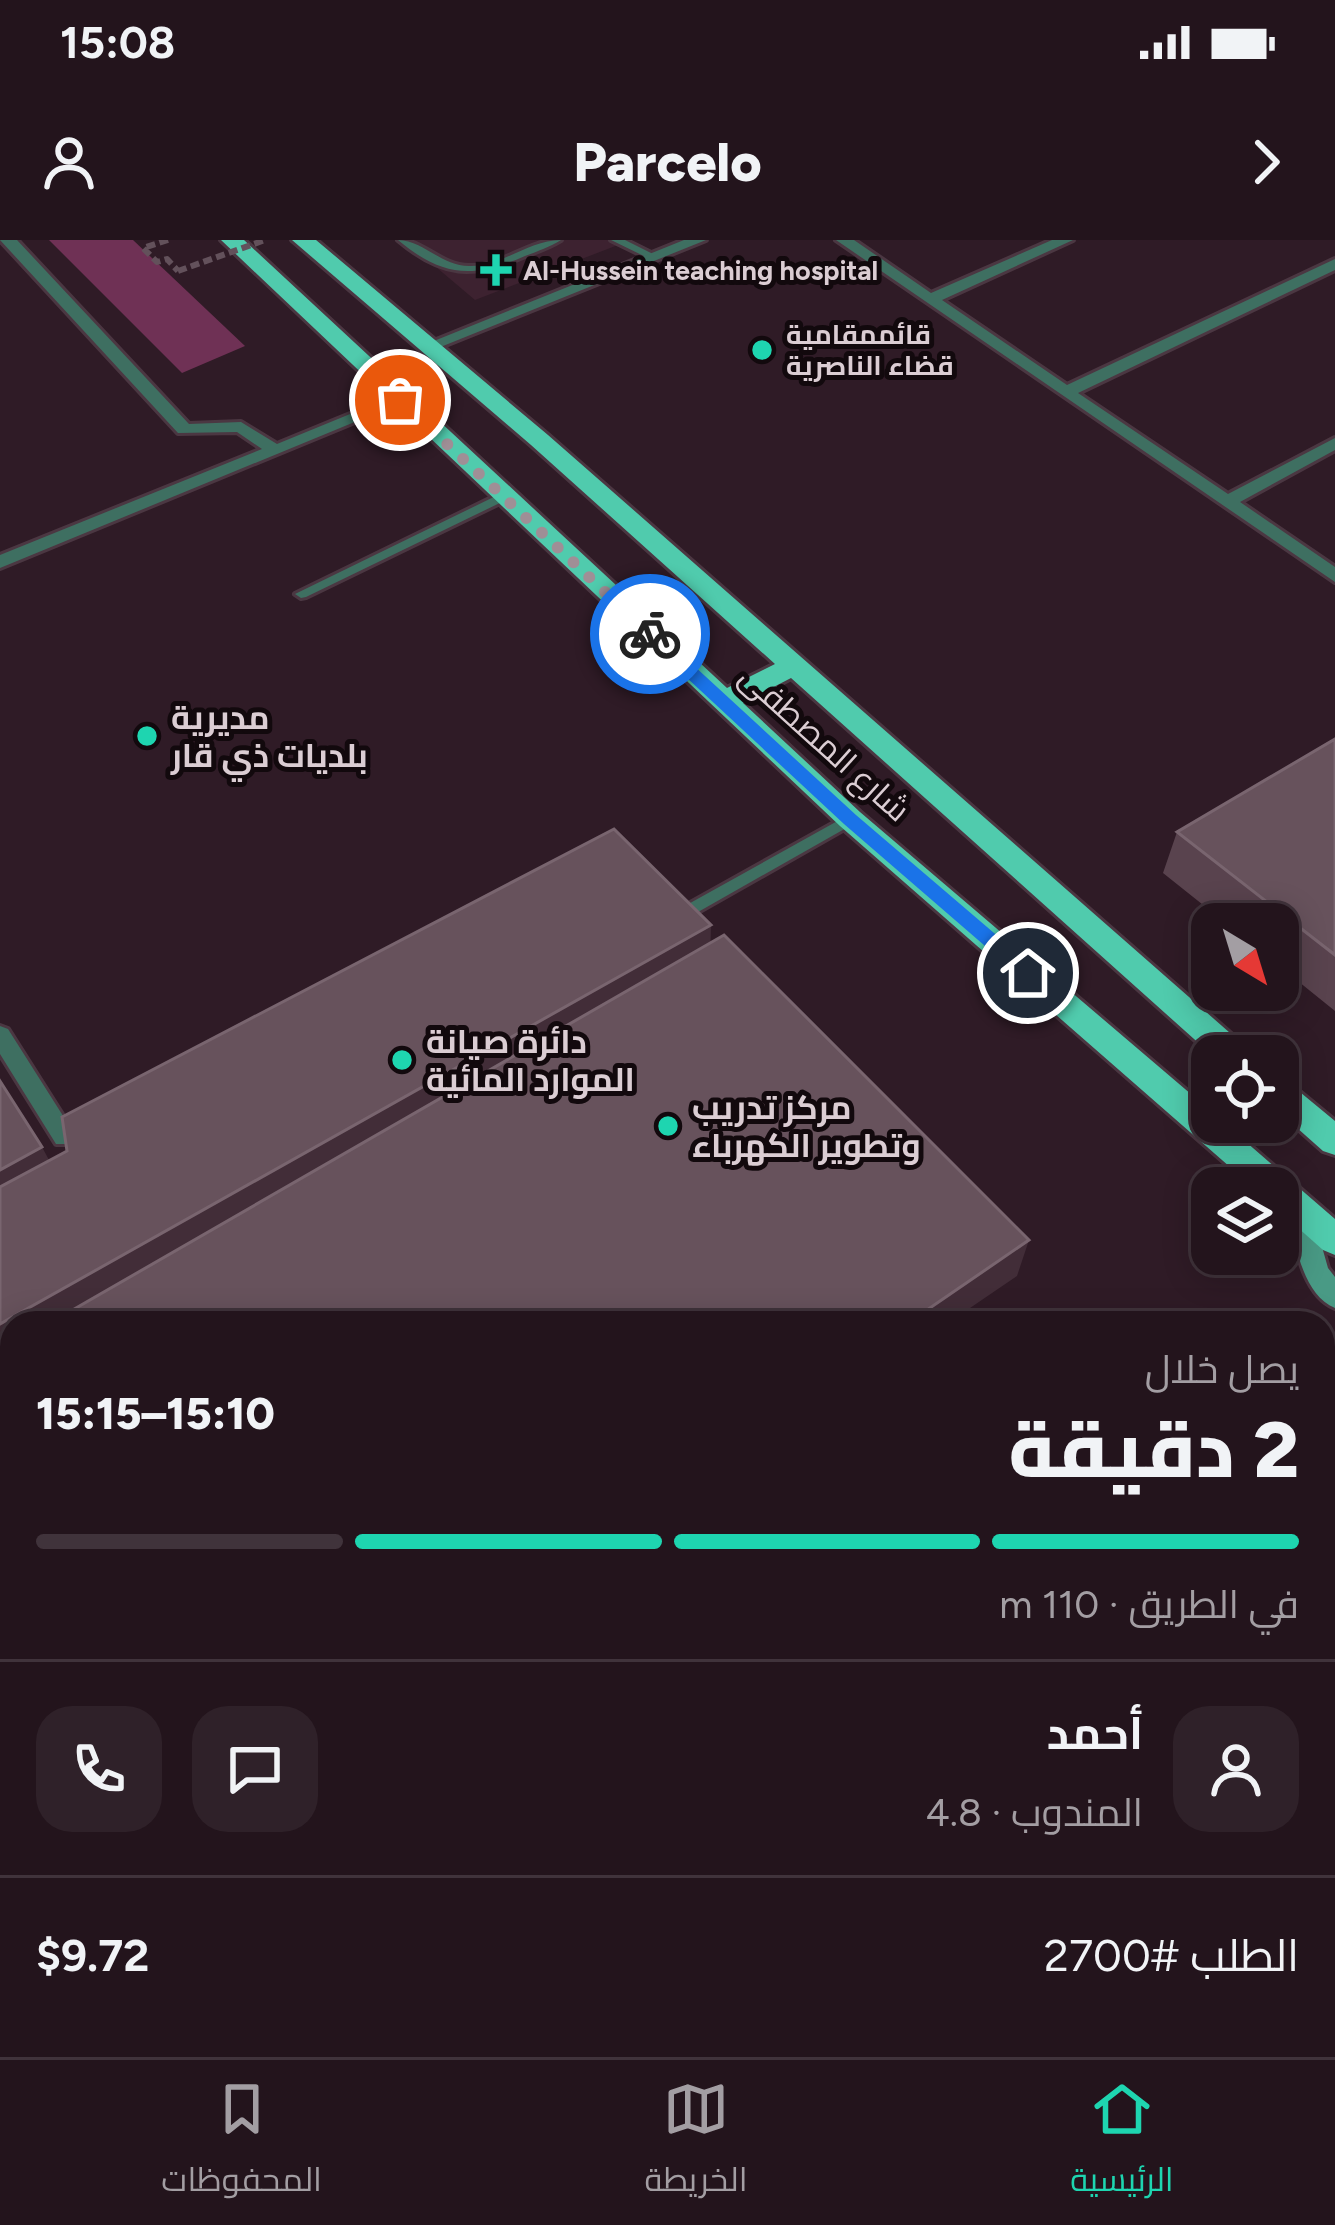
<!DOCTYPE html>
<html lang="ar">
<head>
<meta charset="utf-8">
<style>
  :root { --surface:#23141c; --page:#2f2129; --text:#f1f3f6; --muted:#a39ea3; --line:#40333b; --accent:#1ed5b0 }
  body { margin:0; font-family:Figtree,Cairo,sans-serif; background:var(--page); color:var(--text); direction:rtl; height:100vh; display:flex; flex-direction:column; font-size:45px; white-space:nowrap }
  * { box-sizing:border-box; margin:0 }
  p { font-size:39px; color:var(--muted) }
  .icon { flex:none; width:66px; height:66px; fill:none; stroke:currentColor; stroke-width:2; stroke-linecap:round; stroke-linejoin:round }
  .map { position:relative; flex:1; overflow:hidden; direction:ltr }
  .panel { position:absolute; left:0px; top:1071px; width:1335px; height:747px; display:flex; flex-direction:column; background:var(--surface); border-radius:36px 36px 0 0; box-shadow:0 6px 30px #0003,0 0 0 3px var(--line); direction:rtl }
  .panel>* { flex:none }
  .needle { width:78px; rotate:142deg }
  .buttons { position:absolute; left:1191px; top:663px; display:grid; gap:24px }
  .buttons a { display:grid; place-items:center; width:108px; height:108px; border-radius:24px; background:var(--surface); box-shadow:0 6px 30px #0003,0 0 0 3px var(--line); font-size:60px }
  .pin { position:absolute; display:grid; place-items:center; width:102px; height:102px; color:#fff; margin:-51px; border:6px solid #fff; border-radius:50%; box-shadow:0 3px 12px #0007 }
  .courier { position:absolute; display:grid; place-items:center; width:120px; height:120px; margin:-60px; border:9px solid #1a73e8; border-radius:50%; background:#fff; color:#222; box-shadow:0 3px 15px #0007 }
  .summary em { font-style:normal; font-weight:800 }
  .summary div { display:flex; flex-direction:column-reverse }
  .summary { display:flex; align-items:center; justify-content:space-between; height:204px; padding:0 36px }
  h1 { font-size:78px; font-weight:800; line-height:90px }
  .bar { display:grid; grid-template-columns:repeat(4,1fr); gap:18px 12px; align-content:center; height:144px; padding:0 36px }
  .bar i { height:15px; border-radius:9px; background:var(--line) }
  .bar .active { background:var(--accent) }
  .bar p { grid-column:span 4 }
  .line { display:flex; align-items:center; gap:30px; padding:0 36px; border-top:3px solid var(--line) }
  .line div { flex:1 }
  .round { display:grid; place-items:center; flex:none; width:126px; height:126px; border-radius:36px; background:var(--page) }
  .status { display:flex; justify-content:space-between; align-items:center; height:84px; padding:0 60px; background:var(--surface); direction:ltr }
  .status svg { height:33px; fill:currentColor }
  header { display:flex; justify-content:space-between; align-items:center; height:156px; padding:0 36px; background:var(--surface); font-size:54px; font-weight:800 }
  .tab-bar { display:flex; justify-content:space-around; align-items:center; height:168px; border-top:3px solid var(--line); background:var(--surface); font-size:33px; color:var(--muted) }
  .tab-bar a { display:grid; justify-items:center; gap:6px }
  .tab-bar .active { color:var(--accent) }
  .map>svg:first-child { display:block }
  .built { fill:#3d2230 }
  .green { fill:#6f3155 }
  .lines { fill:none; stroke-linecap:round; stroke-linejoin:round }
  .service-casing { stroke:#4b3742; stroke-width:6 }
  .minor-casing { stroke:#4b3742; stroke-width:6 }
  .secondary-casing { stroke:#4b3742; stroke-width:6 }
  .trunk-casing { stroke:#4b3742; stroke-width:6 }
  .path { stroke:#63515b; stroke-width:6; stroke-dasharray:9 4.5; stroke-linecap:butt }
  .service { fill:#3e6f61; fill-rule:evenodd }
  .minor { fill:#3e6f61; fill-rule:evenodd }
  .secondary { fill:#499a85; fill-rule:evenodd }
  .trunk { fill:#50cbad; fill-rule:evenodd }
  .path-bridge { stroke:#63515b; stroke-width:6; stroke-dasharray:9 4.5; stroke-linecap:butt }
  .wall { fill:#59434e }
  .shaded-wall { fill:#422d38 }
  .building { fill:#67525c; stroke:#79656f; stroke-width:3 }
  .route { fill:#1a73e8 }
  .done { stroke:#9f8f96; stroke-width:12; stroke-dasharray:0 21.6 }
  .poi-dot { fill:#1ed5b0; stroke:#12090d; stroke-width:4.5 }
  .labels { text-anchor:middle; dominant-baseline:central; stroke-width:10; stroke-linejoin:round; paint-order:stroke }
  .far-poi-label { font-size:27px; font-weight:bold; fill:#dbcdd3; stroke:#12090d; text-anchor:start }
  .poi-label { font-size:33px; font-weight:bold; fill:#dbcdd3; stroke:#12090d; text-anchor:start }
  .street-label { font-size:33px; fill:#dbcdd3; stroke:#12090d }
</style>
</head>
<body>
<div class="status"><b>15:08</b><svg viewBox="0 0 49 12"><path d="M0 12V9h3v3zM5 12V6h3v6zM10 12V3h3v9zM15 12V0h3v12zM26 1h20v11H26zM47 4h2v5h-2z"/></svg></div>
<header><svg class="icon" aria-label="forward" viewBox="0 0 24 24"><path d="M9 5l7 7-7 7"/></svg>Parcelo<svg class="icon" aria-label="person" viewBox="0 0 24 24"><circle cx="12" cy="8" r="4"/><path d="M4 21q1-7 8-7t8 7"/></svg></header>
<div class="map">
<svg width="1335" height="1817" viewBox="0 0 1335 1817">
  <rect width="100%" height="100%" fill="#2f1b26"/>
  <path class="built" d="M 404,0 L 631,0 L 475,60 Z
    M 0,1385 L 12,1407 L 12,1806 L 227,1806 L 233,1817 L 0,1817 Z"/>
  <path class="green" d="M 49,0 L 133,0 L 245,106 L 182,133 Z"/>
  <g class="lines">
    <g class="service-casing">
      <path id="service" d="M 398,0 C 423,0 441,26 469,26 C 502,27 528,0 561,0 C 550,7 538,11 525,16 C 473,39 442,37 398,0 Z
        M 611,0 L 625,0 L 659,17 L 650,19 Z
        M 504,252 L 510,256 L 508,259 L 306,357 L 301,358 L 295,354 Z
        M 850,574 L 857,579 L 855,583 L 684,680 L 674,680 L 672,676 L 674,672 Z"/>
    </g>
    <g class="minor-casing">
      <path id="minor" d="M 0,0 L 17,0 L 189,184 L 241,182 L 277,204 L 394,156 L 408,160 L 0,328 L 0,315 L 262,209 L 237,192 L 178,193 Z
        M 684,0 L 706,0 L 438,108 L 424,105 Z
        M 836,0 L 854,0 L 931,53 L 1052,0 L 1073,0 L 942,60 L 1067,145 L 1335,19 L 1335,30 L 1078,153 L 1228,254 L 1335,198 L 1335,210 L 1240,262 L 1335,327 L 1335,342 Z
        M 0,786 L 8,789 L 72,890 L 76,897 L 72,904 L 56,904 L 0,814 Z"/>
    </g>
    <g class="secondary-casing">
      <path id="secondary" d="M 1299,958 L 1308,961 L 1311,968 L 1328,1028 L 1335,1037 L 1335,1068 C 1301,1054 1295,1000 1287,968 L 1290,961 Z
        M 1335,1424 L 1335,1459 L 1323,1465 L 1323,1430 Z
        M 1335,1590 L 1335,1626 L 1323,1631 L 1323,1595 Z
        M 893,1806 L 933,1806 L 929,1817 L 889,1817 Z
        M 1085,1806 L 1125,1806 L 1121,1817 L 1081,1817 Z"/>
    </g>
    <g class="trunk-casing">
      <path id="trunk" d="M 221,0 L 244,0 L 727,448 L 775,424 L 531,205 L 292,0 L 316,0 L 548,195 L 1246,807 L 1251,816 L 1213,816 L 791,438 L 743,463 L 860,572 L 1212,872 L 1212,882 L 1223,882 L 1335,979 L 1335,1015 L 1323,1010 L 1278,970 L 1278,948 L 1254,948 L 840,586 Z
        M 1278,839 L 1289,843 L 1335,881 L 1335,915 L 1323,911 L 1278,871 Z"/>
    </g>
    <path class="path" d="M 168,0 L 143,8 L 157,22 L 167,19 L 178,31"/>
    <use href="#service" class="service"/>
    <use href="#minor" class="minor"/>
    <use href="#secondary" class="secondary"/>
    <use href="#trunk" class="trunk"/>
    <path class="path-bridge" d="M 178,31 L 265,0"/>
  </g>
  <path class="wall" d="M 1335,499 L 1335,771 L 1278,725 L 1278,684 L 1227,684 L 1163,633 L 1177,592 Z"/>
  <path class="shaded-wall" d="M 711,685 L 710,725 L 82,1083 L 12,1083 L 12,1123 L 0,1130 L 0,1084 Z
    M 42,907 L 62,944 L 0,978 L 0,930 Z
    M 1029,1000 L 1017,1036 L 948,1083 L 908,1083 Z"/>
  <path class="building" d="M 1335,499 L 1335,715 L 1177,592 Z
    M 614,589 L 711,685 L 0,1084 L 0,947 L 67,911 L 62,877 Z
    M 724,695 L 1029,1000 L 908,1083 L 50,1083 Z
    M 0,841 L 42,907 L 0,930 Z
    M 12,1105 L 12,1296 L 0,1274 L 0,1112 Z"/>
  <path class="route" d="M 644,390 L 655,390 L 856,575 L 1035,728 L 1035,738 L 1022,738 L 844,584 L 644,398 Z"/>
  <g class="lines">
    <path class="done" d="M 400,160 L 650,394"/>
  </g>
  <g class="poi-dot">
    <path d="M490 12h12v12h12v12h-12v12h-12v-12h-12v-12h12z"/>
    <circle cx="762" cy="110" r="12"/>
    <circle cx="147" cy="496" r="12"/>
    <circle cx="402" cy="820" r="12"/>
    <circle cx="668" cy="886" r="12"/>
  </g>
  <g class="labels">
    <g class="far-poi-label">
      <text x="523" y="30">Al-Hussein teaching hospital</text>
      <text x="786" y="94">قائممقامية<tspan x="786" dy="31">قضاء الناصرية</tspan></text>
    </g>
    <g class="poi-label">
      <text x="171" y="477">مديرية<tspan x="171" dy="38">بلديات ذي قار</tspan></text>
      <text x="426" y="801">دائرة صيانة<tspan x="426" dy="38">الموارد المائية</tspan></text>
      <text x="692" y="867">مركز تدريب<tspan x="692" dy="38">وتطوير الكهرباء</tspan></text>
    </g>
    <g class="street-label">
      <text transform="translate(825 503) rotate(42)">شارع المصطفى</text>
    </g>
  </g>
</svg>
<div class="buttons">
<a><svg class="needle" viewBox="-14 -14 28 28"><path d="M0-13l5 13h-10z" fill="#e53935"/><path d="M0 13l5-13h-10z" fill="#a39ea3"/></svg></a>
<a><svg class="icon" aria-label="locate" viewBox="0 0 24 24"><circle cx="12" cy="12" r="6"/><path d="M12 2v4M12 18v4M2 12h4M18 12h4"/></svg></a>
<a><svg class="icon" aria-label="layers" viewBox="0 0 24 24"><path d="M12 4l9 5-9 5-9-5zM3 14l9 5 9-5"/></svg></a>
</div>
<div class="pin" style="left:400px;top:160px;background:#ea580c"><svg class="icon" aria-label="bag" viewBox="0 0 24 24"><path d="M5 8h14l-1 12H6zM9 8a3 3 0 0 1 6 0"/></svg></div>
<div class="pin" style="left:1028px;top:733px;background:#1f2937"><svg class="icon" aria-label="home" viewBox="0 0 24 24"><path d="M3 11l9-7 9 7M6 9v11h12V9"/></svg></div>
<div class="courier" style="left:650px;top:394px"><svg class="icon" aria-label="bike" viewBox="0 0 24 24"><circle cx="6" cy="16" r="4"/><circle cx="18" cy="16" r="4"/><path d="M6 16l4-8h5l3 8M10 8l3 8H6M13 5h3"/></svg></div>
<section class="panel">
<div class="summary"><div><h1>2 دقيقة</h1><p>يصل خلال</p></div><em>15:10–15:15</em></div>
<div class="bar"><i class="active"></i><i class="active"></i><i class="active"></i><i></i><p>في الطريق · 110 m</p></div>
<div class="line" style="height:216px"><a class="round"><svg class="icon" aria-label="person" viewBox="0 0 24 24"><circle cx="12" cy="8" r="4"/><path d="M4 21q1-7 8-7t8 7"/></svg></a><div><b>أحمد</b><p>المندوب · 4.8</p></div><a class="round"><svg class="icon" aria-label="chat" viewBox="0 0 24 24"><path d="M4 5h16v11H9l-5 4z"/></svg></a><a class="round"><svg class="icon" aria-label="phone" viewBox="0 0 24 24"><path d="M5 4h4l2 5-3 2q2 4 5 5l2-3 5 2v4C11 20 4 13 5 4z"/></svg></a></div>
<div class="line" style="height:156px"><div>الطلب #2700</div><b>$9.72</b></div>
</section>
</div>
<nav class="tab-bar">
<a class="active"><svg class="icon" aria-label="home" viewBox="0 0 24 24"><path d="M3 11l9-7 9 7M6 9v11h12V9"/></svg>الرئيسية</a>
<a><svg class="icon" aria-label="map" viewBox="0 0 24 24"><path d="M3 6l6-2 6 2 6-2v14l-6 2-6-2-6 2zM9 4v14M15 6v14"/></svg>الخريطة</a>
<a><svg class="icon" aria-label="saved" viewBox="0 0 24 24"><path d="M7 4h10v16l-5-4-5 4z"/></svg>المحفوظات</a>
</nav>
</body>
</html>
